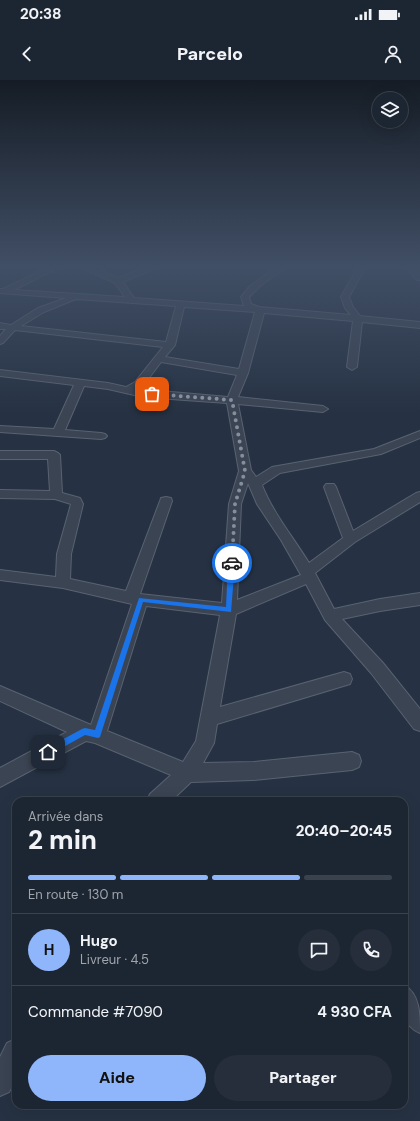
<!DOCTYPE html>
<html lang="fr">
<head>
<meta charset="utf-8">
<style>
  :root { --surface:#1c2632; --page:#252e3a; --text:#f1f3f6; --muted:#a0a5ac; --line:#3a434d; --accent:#8fb6fb }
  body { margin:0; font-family:"DM Sans",sans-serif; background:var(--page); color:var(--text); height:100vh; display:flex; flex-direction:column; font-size:15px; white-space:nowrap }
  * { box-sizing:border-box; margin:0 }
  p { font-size:13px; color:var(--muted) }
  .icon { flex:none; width:22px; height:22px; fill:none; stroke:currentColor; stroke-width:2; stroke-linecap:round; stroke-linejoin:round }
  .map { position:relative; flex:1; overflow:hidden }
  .sheet { position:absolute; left:12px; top:717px; width:396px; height:312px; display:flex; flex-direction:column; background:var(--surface); border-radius:12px; box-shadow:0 4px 16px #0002,0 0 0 1px var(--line) }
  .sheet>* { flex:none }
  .tools { position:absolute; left:372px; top:12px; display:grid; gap:8px }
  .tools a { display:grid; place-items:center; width:36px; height:36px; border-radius:50%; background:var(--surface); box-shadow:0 4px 16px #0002,0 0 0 1px var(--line); font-size:20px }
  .pin { position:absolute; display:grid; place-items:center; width:34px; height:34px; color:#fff; margin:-17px; border-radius:8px; box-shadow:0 2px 6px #0006 }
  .courier { position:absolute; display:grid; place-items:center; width:40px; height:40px; margin:-20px; border:3px solid #1a73e8; border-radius:50%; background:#fff; color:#222; box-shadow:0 1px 5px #0007 }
  .headline em { font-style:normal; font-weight:800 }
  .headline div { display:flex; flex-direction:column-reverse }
  .headline { display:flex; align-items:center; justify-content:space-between; height:68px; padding:0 16px }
  h1 { font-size:26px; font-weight:800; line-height:30px }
  .bar { display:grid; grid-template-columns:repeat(4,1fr); gap:6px 4px; align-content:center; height:48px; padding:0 16px }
  .bar i { height:5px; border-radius:3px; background:var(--line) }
  .bar .current { background:var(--accent) }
  .bar p { grid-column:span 4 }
  .line { display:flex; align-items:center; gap:10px; padding:0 16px; border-top:1px solid var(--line) }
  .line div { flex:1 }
  .round { display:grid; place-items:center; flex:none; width:42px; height:42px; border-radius:21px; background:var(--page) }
  .cta { display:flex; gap:8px; margin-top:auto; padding:8px 16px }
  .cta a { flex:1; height:46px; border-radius:24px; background:var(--accent); color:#111; font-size:16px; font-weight:800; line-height:46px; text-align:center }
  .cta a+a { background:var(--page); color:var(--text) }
  .status { display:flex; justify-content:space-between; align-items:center; height:28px; padding:0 20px; background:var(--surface); direction:ltr }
  .status svg { height:11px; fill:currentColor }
  header { display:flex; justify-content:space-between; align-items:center; height:52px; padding:0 16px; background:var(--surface); font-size:18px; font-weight:800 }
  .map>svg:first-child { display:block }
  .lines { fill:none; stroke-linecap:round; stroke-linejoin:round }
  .street-casing { stroke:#596270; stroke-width:2 }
  .street { fill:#3b4453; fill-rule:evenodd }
  .route { fill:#1a73e8 }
  .done { stroke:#858e9d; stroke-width:4; stroke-dasharray:0 7.2 }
</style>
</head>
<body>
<div class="status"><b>20:38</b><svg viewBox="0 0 49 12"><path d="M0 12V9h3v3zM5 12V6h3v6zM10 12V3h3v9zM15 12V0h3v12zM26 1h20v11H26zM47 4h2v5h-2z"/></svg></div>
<header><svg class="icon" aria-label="back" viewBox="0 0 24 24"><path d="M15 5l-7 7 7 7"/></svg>Parcelo<svg class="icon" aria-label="person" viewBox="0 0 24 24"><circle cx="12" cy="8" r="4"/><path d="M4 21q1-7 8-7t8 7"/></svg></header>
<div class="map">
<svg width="420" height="1041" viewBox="0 0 420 1041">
  <rect width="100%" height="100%" fill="#263243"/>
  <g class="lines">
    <g class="street-casing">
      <path id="street" d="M 47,188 L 57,188 L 14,210 L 125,217 L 115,203 L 83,188 L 94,188 L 118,198 L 144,188 L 155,188 L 123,202 L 134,218 L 244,226 L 241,217 L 250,206 L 264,196 L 276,188 L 285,188 L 260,206 L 249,217 L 251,224 L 259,227 L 351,235 L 345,228 L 341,217 L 357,188 L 365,188 L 349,217 L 353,227 L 360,236 L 420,242 L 420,248 L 362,242 L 357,287 L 352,290 L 347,287 L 353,241 L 264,233 L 248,293 L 238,317 L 323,326 L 328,329 L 323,332 L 238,324 L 251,390 L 256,397 L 272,387 L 374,369 L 420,351 L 420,358 L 381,374 L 280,393 L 262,405 C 273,433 293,457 309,483 L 343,458 L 324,407 L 326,404 L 334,404 L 336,407 L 353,451 L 416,413 L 420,412 L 420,422 L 355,462 L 315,493 L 334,529 L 380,519 L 420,513 L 420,525 L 380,531 L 342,539 L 383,583 L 420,629 L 420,651 L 414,649 L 371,593 L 325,540 L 306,504 L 236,534 L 220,627 L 344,592 L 350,594 L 352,599 L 350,604 L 217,644 L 214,663 L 203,683 L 253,682 L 352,672 L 359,675 L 361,681 L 359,687 L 352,690 L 253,700 L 191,702 L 171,721 L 147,721 L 150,714 L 171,695 L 95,663 L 86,661 L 0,707 L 0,688 L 67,652 L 0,621 L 0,606 L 91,645 L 132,524 L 63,508 L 0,500 L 0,490 L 56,497 L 57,474 L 71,424 L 55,419 L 0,418 L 0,410 L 50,411 L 48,379 L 0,379 L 0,371 L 54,371 L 58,373 L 60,375 L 62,413 L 80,418 L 83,424 L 71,474 L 70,499 L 126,511 L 160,421 L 161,418 L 166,417 L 171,418 L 172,421 L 140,514 L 222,523 L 229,424 L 239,391 L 227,323 L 143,317 L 108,309 L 84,306 L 65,350 L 101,353 L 105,354 L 107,356 L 105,358 L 101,359 L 0,352 L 0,346 L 54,349 L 74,305 L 0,296 L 0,290 L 108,303 L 126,307 L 135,302 L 163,267 L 15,250 L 3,263 L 0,264 L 0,256 L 6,249 L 0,249 L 0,243 L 11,245 L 38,228 L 66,218 L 0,213 L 0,209 L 3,209 ZM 76,219 L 176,226 L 166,262 L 21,246 L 44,232 ZM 184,227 L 255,232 L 239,289 L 165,277 L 175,265 ZM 161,282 L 237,295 L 228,317 L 137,309 L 143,306 ZM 248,403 L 257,424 L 281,460 L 301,495 L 237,520 L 241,424 ZM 146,526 L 220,535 L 196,661 L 183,682 L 107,651 Z
        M 406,188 L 414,188 L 420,194 L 420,200 L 417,200 Z
        M 404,905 C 420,914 420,934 420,953 C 399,944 404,925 404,905 Z
        M 16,959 L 16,999 L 9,1012 L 0,1016 L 0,977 L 7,963 Z"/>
    </g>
    <use href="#street" class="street"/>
  </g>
  <linearGradient id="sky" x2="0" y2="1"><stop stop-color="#151c25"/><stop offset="0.56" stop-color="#414f66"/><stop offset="1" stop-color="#414f66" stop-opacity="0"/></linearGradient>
  <rect width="420" height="334" fill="url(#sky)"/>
  <path class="route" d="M 232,481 L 235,483 L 231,532 L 143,522 L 100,657 L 98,658 L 85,655 L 51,674 L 45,674 L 45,669 L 82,649 L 85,648 L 95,650 L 139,518 L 226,527 L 228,483 Z"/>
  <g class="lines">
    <path class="done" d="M 152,314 L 232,320 L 245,391 L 235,424 L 232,483"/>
  </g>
</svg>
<div class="tools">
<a><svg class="icon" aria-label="layers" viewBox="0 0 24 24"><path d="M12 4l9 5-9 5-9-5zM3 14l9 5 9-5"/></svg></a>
</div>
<div class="pin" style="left:152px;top:314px;background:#ea580c"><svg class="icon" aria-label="bag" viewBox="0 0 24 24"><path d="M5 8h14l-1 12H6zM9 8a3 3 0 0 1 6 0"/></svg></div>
<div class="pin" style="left:48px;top:672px;background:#1f2937"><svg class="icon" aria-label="home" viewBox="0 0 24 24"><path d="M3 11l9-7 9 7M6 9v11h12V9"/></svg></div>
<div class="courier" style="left:232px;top:483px"><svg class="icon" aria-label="car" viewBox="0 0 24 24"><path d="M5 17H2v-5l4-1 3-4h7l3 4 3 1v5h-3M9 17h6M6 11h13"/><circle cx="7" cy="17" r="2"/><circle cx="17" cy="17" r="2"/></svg></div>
<section class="sheet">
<div class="headline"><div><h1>2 min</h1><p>Arrivée dans</p></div><em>20:40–20:45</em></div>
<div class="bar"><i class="current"></i><i class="current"></i><i class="current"></i><i></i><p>En route · 130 m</p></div>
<div class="line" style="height:72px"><b class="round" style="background:var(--accent);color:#111">H</b><div><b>Hugo</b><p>Livreur · 4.5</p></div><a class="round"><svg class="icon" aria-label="chat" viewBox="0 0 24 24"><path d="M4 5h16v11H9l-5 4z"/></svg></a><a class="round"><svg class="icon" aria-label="phone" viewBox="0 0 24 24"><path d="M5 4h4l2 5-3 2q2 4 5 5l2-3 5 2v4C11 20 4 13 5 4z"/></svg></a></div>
<div class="line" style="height:52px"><div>Commande #7090</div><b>4 930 CFA</b></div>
<div class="cta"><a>Aide</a><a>Partager</a></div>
</section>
</div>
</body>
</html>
